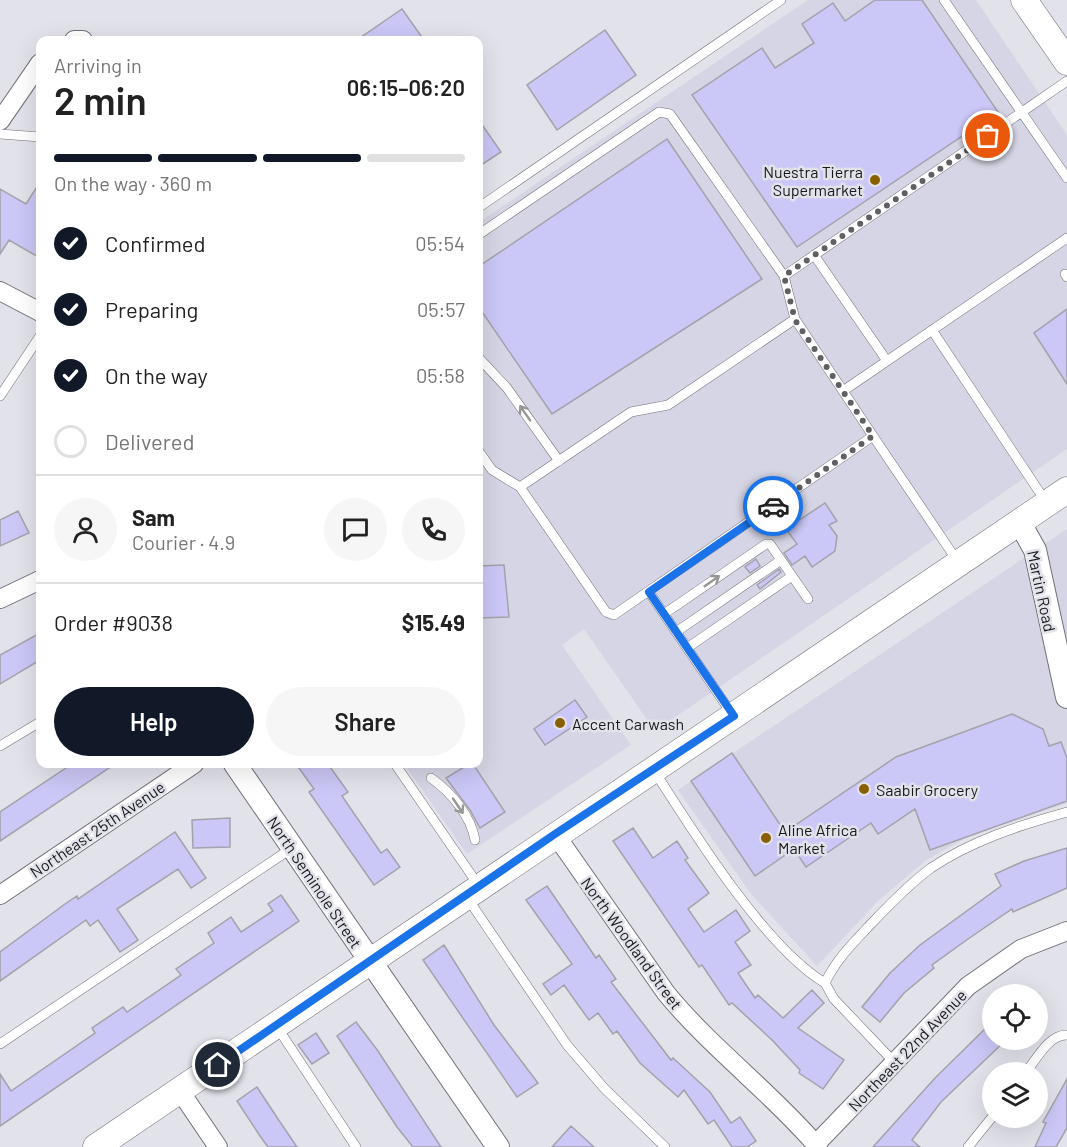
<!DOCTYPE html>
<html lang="en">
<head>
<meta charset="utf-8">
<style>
  :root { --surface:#fff; --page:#f6f6f6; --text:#222; --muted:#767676; --line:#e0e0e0; --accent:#111827 }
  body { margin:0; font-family:Barlow,sans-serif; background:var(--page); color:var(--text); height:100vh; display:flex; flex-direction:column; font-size:22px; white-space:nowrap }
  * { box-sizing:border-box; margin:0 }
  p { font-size:20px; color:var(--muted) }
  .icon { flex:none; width:33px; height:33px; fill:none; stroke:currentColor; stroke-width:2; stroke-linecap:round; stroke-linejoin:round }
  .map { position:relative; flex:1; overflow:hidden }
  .drawer { position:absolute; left:36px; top:36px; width:447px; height:732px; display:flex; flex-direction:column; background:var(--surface); border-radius:12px; box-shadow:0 6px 24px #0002 }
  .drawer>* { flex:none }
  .controls { position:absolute; left:982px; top:984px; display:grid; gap:12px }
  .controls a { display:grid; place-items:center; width:66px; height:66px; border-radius:50%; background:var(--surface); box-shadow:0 6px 24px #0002; font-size:30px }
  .pin { position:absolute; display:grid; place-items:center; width:51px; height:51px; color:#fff; margin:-26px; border:3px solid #fff; border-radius:50%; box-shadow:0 2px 6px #0007 }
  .courier { position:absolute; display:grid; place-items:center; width:60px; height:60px; margin:-30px; border:4px solid #1a73e8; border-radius:50%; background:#fff; color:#222; box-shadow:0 2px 8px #0007 }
  .head em { font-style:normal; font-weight:600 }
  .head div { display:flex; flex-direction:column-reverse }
  .head { display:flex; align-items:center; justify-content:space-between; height:102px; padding:0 18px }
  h1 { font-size:39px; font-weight:600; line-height:45px }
  .bar { display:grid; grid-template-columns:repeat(4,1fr); gap:9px 6px; align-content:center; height:72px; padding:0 18px }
  .bar i { height:8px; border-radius:4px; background:var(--line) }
  .bar .selected { background:var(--accent) }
  .bar p { grid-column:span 4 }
  .line { display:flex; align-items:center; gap:15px; padding:0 18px; border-top:2px solid var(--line) }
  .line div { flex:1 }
  .round { display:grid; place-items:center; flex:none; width:63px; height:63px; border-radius:32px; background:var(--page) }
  ol { padding:0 18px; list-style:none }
  li { display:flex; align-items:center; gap:18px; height:66px }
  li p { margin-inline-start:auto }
  li .icon { padding:6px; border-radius:50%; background:var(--accent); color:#fff; stroke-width:4 }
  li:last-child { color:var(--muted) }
  li i { width:33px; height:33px; border:3px solid var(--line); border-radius:50% }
  .button { display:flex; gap:12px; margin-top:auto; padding:12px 18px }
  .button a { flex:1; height:69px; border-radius:36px; background:var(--accent); color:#fff; font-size:24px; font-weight:600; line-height:69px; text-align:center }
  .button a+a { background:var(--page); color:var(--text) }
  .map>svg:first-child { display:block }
  .built { fill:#d6d5e5 }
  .building { fill:#cbc7f6; stroke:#a3a2ab; stroke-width:1.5 }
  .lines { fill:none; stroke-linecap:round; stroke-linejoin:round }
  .service-casing { stroke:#727179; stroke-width:10 }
  .minor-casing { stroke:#727179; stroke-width:20 }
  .tertiary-casing { stroke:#727179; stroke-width:24 }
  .secondary-casing { stroke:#727179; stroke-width:27 }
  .service { stroke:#fff; stroke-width:9 }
  .minor { stroke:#fff; stroke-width:18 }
  .tertiary { stroke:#fff; stroke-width:22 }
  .secondary { stroke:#fff; stroke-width:26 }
  .oneway { stroke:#979798 }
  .done { stroke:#5f5f64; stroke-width:6; stroke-dasharray:0 10.8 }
  .route { stroke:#1a73e8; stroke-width:8 }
  .poi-dot { fill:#895f00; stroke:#e2e2eb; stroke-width:2 }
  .labels { text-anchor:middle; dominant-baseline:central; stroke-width:5; stroke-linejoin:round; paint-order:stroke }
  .poi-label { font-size:16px; fill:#18181b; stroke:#e2e2eb; text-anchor:start }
  .street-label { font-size:16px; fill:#18181b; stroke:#e2e2eb }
</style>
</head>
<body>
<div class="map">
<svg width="1067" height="1147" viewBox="0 0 1067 1147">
  <rect width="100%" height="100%" fill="#e2e2eb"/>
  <path class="built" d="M 808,0 L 976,0 L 1067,135 L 1067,449 L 655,731 L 584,629 L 562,645 L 631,745 L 467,854 L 404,764 L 478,764 L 479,222 Z
    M 1067,529 L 1067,803 L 969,836 L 925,861 L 878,901 L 817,966 L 751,894 L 678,790 Z"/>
  <path class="building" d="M 875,0 L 922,0 L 998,112 L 797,247 L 692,95 L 762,48 L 775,68 L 814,43 L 802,24 L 833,3 L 845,21 Z
    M 402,9 L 424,40 L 357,40 Z
    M 605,30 L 636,75 L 557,130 L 527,85 Z
    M 478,119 L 501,152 L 478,167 Z
    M 667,139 L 762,279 L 552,414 L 478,306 L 478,267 Z
    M 40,182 L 40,258 L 9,240 L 0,254 L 0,189 L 26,204 Z
    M 1067,309 L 1067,384 L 1034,333 Z
    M 825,503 L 837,521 L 829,525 L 837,536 L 835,551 L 812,567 L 805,556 L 792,565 L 784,553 L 797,544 L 786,529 Z
    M 18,511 L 29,533 L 0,546 L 0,520 Z
    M 756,559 L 760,566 L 750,573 L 745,567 Z
    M 504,565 L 509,617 L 478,618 L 478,566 Z
    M 779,569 L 781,572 L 760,589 L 757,585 Z
    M 40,633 L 40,660 L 0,684 L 0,655 Z
    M 575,700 L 587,717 L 545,745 L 534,729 Z
    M 1012,714 L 1043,729 L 1049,746 L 1061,742 L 1067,758 L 1067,801 L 930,850 L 915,809 L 878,834 L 871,823 L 806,867 L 794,849 L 755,876 L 691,781 L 732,753 L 785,832 L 896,757 Z
    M 72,764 L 115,764 L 0,841 L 0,812 Z
    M 296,764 L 328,764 L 348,792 L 342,796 L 381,853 L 387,849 L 400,867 L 374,885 L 309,792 L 314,789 Z
    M 469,764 L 473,764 L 505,812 L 480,828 L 470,810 L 446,778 Z
    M 230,818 L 230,847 L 193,848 L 192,820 Z
    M 633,828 L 653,858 L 677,841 L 688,858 L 685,860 L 709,893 L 688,909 L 704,932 L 736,910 L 750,931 L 735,942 L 751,965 L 738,973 L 755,998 L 758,995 L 783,1018 L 812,990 L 824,1003 L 798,1028 L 844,1060 L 823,1089 L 799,1073 L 800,1070 L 772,1040 L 732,1003 L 729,1005 L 702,965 L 699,967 L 613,841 Z
    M 175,832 L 206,878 L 191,888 L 178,869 L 117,909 L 138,940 L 120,952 L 98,920 L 90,926 L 86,920 L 0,981 L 0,952 L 65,904 L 77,896 L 78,899 Z
    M 1067,848 L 1067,888 L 1013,912 L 1012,909 L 968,939 L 932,965 L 934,968 L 904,993 L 880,1022 L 862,1007 L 890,973 L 920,945 L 1001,886 L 995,874 L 1024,861 Z
    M 547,886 L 596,958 L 599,955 L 616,979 L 611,982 L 671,1060 L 673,1058 L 710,1092 L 731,1123 L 740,1117 L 756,1141 L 747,1147 L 732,1147 L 714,1120 L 708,1124 L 684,1090 L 678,1097 L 640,1063 L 617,1031 L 613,1034 L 598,1013 L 589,1020 L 564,985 L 551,995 L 543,984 L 572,964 L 526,900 Z
    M 281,895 L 299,921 L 0,1126 L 0,1074 L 11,1091 L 95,1033 L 92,1028 L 123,1007 L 127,1012 L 181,975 L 176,969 L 214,943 L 208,933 L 231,917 L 241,932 L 273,911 L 268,904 Z
    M 444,945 L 494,1025 L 538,1083 L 517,1097 L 423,960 Z
    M 993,1021 L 993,1040 L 1006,1040 L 941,1102 L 912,1140 L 920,1147 L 873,1147 L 935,1078 Z
    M 356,1022 L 378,1051 L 441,1147 L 413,1147 L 397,1127 L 337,1036 Z
    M 316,1033 L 329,1053 L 312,1064 L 298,1045 Z
    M 1067,1079 L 1067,1128 L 1056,1147 L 1035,1147 L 1046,1123 L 1043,1122 Z
    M 257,1087 L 278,1119 L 297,1147 L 268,1147 L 260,1136 L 237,1101 Z
    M 571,1126 L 594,1147 L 552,1147 Z"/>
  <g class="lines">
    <g class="service-casing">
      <path id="service" d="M 944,0 L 1067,178
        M 0,134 L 40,137
        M 478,208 L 781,0
        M 478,235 L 659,112 L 670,114 L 784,276 L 795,319 L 873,436 L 614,615 L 606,612 L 520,487 L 492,470 L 478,450
        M 814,255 L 887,361
        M 1065,274 L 1067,277
        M 784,276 L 1067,81
        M 932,330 L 1046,502
        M 478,357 L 507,388 L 559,461
        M 843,391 L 1067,238
        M 0,396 L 40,336
        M 873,436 L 958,562
        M 520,487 L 631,412 L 668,405 L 795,319
        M 649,592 L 732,714
        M 664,614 L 766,544 L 770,544 L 808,599
        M 676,632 L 781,560
        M 687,648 L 792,576
        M 0,746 L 40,722
        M 395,764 L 479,886
        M 655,772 C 694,833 765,947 825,983
        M 431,778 C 451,792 471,816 475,840
        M 468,899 L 567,1045 L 604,1088 L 665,1147
        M 277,1027 L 356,1147
        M 0,1044 L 292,848
        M 894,1062 L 834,999 L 825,983 C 836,960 852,944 870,925 C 888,906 909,884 931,868 C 971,841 1020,825 1067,812
        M 1026,1072 C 1036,1060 1049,1034 1067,1035
        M 968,1147 L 993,1116"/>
    </g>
    <g class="minor-casing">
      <path id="minor" d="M 74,40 L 83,40
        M 0,121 L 40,63
        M 0,291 L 40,312
        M 0,599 L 40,580
        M 555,834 L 666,993 C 712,1049 771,1092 818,1147
        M 0,895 L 194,764
        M 180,1091 L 218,1147
        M 816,1144 L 968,986 L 1021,949 L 1067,931"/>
    </g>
    <g class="tertiary-casing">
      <path id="tertiary" d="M 1020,523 L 1035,550 L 1067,697
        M 235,764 L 498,1147"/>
    </g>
    <g class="secondary-casing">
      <path id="secondary" d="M 1024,0 L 1067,62
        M 96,1147 L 1067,490"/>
    </g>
    <use href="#service" class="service"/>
    <use href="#minor" class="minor"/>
    <use href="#tertiary" class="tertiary"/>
    <use href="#secondary" class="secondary"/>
  </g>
  <defs><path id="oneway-shaft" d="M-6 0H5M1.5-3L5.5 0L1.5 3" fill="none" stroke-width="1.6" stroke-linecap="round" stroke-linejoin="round" transform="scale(1.5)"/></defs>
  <g class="oneway">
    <use href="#oneway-shaft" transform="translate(525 413) rotate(-125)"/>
    <use href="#oneway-shaft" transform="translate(712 581) rotate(-35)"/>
    <use href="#oneway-shaft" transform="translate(458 806) rotate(56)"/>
  </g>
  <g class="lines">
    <path class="done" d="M 773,506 L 873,436 L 795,320 L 784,276 L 988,136"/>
    <path class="route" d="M 218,1065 L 555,834 L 734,716 L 649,592 L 773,506"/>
  </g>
  <g class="poi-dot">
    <circle cx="875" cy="180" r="6"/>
    <circle cx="560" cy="723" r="6"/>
    <circle cx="864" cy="789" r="6"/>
    <circle cx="766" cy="838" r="6"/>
  </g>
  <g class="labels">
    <g class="poi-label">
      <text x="863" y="171" text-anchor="end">Nuestra Tierra<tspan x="863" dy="18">Supermarket</tspan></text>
      <text x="572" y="723">Accent Carwash</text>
      <text x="876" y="789">Saabir Grocery</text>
      <text x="778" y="829">Aline Africa<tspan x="778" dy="18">Market</tspan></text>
    </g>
    <g class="street-label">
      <text transform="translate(1042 591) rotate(78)">Martin Road</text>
      <text transform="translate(97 829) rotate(-34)">Northeast 25th Avenue</text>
      <text transform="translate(315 882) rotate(56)">North Seminole Street</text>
      <text transform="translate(632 943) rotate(54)">North Woodland Street</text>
      <text transform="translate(907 1050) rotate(-46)">Northeast 22nd Avenue</text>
    </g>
  </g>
</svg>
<div class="controls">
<a><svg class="icon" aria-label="locate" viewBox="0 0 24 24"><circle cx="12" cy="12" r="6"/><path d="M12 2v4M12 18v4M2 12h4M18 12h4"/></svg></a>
<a><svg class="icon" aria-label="layers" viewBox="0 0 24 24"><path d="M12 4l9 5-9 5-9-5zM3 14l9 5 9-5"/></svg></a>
</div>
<div class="pin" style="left:988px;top:136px;background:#ea580c"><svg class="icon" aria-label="bag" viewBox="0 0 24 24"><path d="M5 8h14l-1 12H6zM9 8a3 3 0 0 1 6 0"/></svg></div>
<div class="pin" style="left:218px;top:1065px;background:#1f2937"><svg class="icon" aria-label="home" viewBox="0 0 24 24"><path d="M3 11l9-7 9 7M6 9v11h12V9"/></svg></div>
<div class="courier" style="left:773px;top:506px"><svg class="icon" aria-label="car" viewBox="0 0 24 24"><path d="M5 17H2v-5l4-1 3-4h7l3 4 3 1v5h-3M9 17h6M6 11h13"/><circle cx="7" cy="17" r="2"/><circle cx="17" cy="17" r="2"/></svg></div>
<section class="drawer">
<div class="head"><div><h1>2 min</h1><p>Arriving in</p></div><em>06:15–06:20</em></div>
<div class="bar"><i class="selected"></i><i class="selected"></i><i class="selected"></i><i></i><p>On the way · 360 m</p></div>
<ol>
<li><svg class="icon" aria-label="check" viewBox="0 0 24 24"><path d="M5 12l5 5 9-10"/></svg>Confirmed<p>05:54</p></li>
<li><svg class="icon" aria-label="check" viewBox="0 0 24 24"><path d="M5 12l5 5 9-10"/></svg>Preparing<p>05:57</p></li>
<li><svg class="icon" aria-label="check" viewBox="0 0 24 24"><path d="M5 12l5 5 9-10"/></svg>On the way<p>05:58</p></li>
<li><i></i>Delivered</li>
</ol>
<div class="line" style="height:108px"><a class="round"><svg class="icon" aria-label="person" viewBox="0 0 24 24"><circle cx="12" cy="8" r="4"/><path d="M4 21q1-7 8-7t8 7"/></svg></a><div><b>Sam</b><p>Courier · 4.9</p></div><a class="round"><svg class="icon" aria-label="chat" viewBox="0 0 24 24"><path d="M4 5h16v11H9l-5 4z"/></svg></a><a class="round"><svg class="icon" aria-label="phone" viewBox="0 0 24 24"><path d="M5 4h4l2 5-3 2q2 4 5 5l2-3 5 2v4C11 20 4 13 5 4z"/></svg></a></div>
<div class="line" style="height:78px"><div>Order #9038</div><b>$15.49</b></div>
<div class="button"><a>Help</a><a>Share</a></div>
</section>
</div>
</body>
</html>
